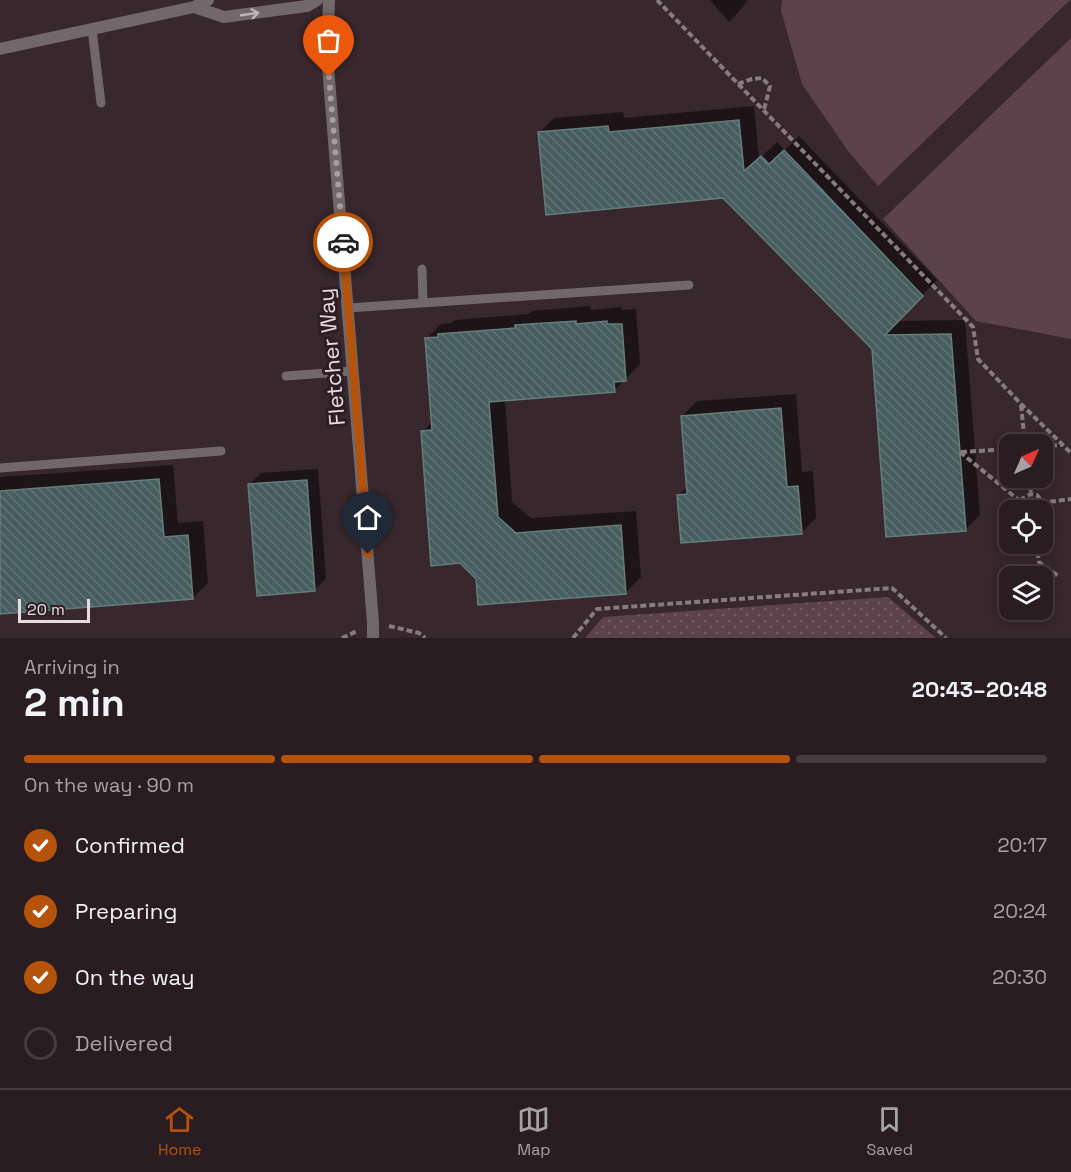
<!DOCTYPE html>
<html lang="en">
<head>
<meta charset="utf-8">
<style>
  :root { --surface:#2a1d22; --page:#362a2f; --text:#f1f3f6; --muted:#a5a2a5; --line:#463b40; --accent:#b45309 }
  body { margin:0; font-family:"Space Grotesk",sans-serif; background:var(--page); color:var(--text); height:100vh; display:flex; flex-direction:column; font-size:22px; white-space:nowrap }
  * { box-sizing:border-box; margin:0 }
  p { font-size:20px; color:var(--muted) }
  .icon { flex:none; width:33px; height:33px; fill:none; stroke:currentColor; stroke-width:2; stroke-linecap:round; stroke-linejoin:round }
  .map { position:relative; height:638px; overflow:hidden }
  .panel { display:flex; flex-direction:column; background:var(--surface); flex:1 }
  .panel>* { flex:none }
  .needle { width:39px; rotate:45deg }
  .fabs { position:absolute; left:999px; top:434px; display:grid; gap:12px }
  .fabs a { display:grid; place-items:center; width:54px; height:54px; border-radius:12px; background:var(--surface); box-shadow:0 3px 15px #0003,0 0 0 2px var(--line); font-size:30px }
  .scale { position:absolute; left:18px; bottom:15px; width:72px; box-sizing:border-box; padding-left:6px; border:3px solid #e8dce0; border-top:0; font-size:16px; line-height:21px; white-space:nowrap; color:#e8dce0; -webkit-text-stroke:4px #2d1d24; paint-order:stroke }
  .pin { position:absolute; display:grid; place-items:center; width:51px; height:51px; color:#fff; margin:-62px -26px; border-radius:50% 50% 50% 0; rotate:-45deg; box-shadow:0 0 6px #0007 }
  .pin .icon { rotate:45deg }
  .courier { position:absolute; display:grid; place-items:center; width:60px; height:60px; margin:-30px; border:4px solid #b45309; border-radius:50%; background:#fff; color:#222; box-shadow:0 2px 8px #0007 }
  .overview em { font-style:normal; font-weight:700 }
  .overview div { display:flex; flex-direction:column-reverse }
  .overview { display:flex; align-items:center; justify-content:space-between; height:102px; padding:0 24px }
  h1 { font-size:39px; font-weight:700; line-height:45px }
  .bar { display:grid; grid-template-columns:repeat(4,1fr); gap:9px 6px; align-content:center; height:72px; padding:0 24px }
  .bar i { height:8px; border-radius:4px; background:var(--line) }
  .bar .on { background:var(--accent) }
  .bar p { grid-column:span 4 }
  ol { padding:0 24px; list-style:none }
  li { display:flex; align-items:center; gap:18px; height:66px }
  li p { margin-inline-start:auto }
  li .icon { padding:6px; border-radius:50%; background:var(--accent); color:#fff; stroke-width:4 }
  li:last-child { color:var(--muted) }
  li i { width:33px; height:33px; border:3px solid var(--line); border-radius:50% }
  .tabs { display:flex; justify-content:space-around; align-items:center; height:84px; border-top:2px solid var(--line); background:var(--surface); font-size:16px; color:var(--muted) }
  .tabs a { display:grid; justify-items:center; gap:3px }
  .tabs .on { color:var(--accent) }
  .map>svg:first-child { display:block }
  .grass { fill:url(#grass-dots) }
  .pitch { fill:#5d424c }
  .shadow { fill:#0007 }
  .building { fill:url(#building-back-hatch); stroke:#657c7d; stroke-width:1.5 }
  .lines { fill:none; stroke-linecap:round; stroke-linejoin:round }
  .path { stroke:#897a7f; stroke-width:4; stroke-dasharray:6 3; stroke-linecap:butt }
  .service { stroke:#71686b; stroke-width:9 }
  .minor { stroke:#71686b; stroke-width:12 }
  .oneway { stroke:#beb3b7 }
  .done { stroke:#aa9da1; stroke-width:6; stroke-dasharray:0 10.8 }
  .route { stroke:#b45309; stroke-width:8 }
  .labels { text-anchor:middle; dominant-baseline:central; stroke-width:6; stroke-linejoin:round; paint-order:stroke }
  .street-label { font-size:22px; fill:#e8dce0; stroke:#2d1d24 }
</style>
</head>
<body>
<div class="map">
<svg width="1071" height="638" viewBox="0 0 1071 638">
  <defs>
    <pattern id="grass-dots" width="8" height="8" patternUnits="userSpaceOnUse" patternTransform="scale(1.5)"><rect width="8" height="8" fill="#5d424c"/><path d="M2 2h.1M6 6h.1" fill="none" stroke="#745d66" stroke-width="1.8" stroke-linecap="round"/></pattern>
    <pattern id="building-back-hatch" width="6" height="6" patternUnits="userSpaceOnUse" patternTransform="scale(1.5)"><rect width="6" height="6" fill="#475e5f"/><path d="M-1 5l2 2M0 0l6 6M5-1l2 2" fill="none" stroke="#627476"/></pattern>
  </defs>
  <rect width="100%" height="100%" fill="#38272d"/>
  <path class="grass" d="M 888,597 L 936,638 L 585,638 L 603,617 Z"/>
  <path class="pitch" d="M 782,0 L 1070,0 L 878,186 L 848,151 L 802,84 L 781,11 Z
    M 1071,38 L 1071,339 L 976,321 L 883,219 Z"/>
  <path class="shadow" d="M 710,0 L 747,0 L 743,7 L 729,22 Z
    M 754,106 L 759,159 L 777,142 L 785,150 L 799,136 L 937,280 L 897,321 L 965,320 L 980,515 L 965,530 L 873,349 L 723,196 L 539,133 L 554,118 L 623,112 L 624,118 Z
    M 590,306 L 591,310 L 621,307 L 622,310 L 636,309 L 640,364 L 614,391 L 505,399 L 512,502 L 531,518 L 636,511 L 641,577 L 626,592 L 478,578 L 422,432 L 433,421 L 426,339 L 441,324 L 451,323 L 455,320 L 528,314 L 532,311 Z
    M 796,394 L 802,472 L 813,471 L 816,518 L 801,533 L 679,495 L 688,486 L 682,416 L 697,401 Z
    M 173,465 L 178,523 L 203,521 L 208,583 L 193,598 L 0,612 L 0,477 Z
    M 318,469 L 326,578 L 315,590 L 249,485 L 261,473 Z"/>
  <path class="building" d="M 739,120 L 744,171 L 761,156 L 769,164 L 784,150 L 923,296 L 885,335 L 951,334 L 966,531 L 886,537 L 872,349 L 723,198 L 546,215 L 538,132 L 608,126 L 609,132 Z
    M 576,321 L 576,324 L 607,321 L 607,324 L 622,324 L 626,381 L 614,382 L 615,392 L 489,402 L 498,517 L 516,533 L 621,525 L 626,594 L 478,605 L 476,579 L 460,563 L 431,566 L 421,431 L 432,430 L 425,338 L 438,337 L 438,334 L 515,328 L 515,325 Z
    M 781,408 L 787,487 L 798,486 L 802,534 L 681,543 L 677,495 L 687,494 L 681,416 Z
    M 159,479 L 164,537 L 188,535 L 193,599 L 0,614 L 0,491 Z
    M 307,480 L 315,591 L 257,596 L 248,484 Z"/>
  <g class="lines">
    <path class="path" d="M 657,0 L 973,327 L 978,359 L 1021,404 L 1071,453
      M 738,84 L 752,79 L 762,78 L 770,86 L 764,110
      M 1021,405 L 1025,444
      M 1042,446 L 1061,445
      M 960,452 L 1021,502
      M 961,452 L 1010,449
      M 1029,477 L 1031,494
      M 1041,503 L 1071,499
      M 1023,510 L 1021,505 L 1022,499 L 1031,494 L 1037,495 L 1041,500 L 1039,510
      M 1036,543 L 1039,562 L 1058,576
      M 389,626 L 419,633 L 425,638
      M 342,638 L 357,631
      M 573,638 L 597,609 L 892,588 L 946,638"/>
    <path class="service" d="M 92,29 L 101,103
      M 422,269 L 423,303
      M 348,308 L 689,285
      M 286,376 L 353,371
      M 0,468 L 221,451"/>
    <path class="minor" d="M 329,0 L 327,54 L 373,622 L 373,638
      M 194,7 L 224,17 L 307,6 L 317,0
      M 0,49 L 194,7 L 208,0"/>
  </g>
  <defs><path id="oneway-shaft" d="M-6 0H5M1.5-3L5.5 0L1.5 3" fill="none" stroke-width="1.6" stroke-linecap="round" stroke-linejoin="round" transform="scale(1.5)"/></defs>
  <use class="oneway" href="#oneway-shaft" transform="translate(250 14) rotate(-8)"/>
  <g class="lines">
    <path class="done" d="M 329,77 L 343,242"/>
    <path class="route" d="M 343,242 L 368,554"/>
  </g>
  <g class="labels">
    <g class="street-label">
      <text transform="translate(331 357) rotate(-95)">Fletcher Way</text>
    </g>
  </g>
</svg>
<div class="fabs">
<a><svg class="needle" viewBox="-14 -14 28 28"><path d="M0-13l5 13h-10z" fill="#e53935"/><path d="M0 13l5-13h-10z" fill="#a5a2a5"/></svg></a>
<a><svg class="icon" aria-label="locate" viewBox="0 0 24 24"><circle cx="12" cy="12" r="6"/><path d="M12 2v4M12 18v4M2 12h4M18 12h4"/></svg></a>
<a><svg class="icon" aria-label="layers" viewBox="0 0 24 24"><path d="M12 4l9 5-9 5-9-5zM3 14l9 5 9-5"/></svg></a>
</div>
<div class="scale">20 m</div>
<div class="pin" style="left:329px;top:77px;background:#ea580c"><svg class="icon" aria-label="bag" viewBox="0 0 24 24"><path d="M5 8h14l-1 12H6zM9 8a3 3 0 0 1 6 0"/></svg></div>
<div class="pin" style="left:368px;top:554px;background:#1f2937"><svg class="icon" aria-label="home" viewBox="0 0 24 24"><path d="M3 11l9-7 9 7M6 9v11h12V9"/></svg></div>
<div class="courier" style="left:343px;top:242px"><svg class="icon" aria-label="car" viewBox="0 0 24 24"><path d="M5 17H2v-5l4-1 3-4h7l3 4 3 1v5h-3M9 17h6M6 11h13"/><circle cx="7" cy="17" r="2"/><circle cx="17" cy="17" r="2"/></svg></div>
</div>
<section class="panel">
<div class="overview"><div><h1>2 min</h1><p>Arriving in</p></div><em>20:43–20:48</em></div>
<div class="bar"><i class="on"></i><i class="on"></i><i class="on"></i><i></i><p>On the way · 90 m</p></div>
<ol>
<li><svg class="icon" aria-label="check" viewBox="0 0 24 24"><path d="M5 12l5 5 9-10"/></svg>Confirmed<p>20:17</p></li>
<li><svg class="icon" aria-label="check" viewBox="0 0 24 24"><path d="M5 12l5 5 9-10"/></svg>Preparing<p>20:24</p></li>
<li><svg class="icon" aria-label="check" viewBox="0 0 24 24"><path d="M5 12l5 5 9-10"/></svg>On the way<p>20:30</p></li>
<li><i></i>Delivered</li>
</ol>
</section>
<nav class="tabs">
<a class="on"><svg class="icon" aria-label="home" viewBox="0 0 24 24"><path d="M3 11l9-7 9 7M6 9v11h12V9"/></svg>Home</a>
<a><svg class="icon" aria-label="map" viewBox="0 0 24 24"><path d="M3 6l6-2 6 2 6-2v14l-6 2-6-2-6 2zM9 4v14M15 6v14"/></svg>Map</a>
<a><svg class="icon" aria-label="saved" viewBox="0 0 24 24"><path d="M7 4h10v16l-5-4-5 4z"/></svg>Saved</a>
</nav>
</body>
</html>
